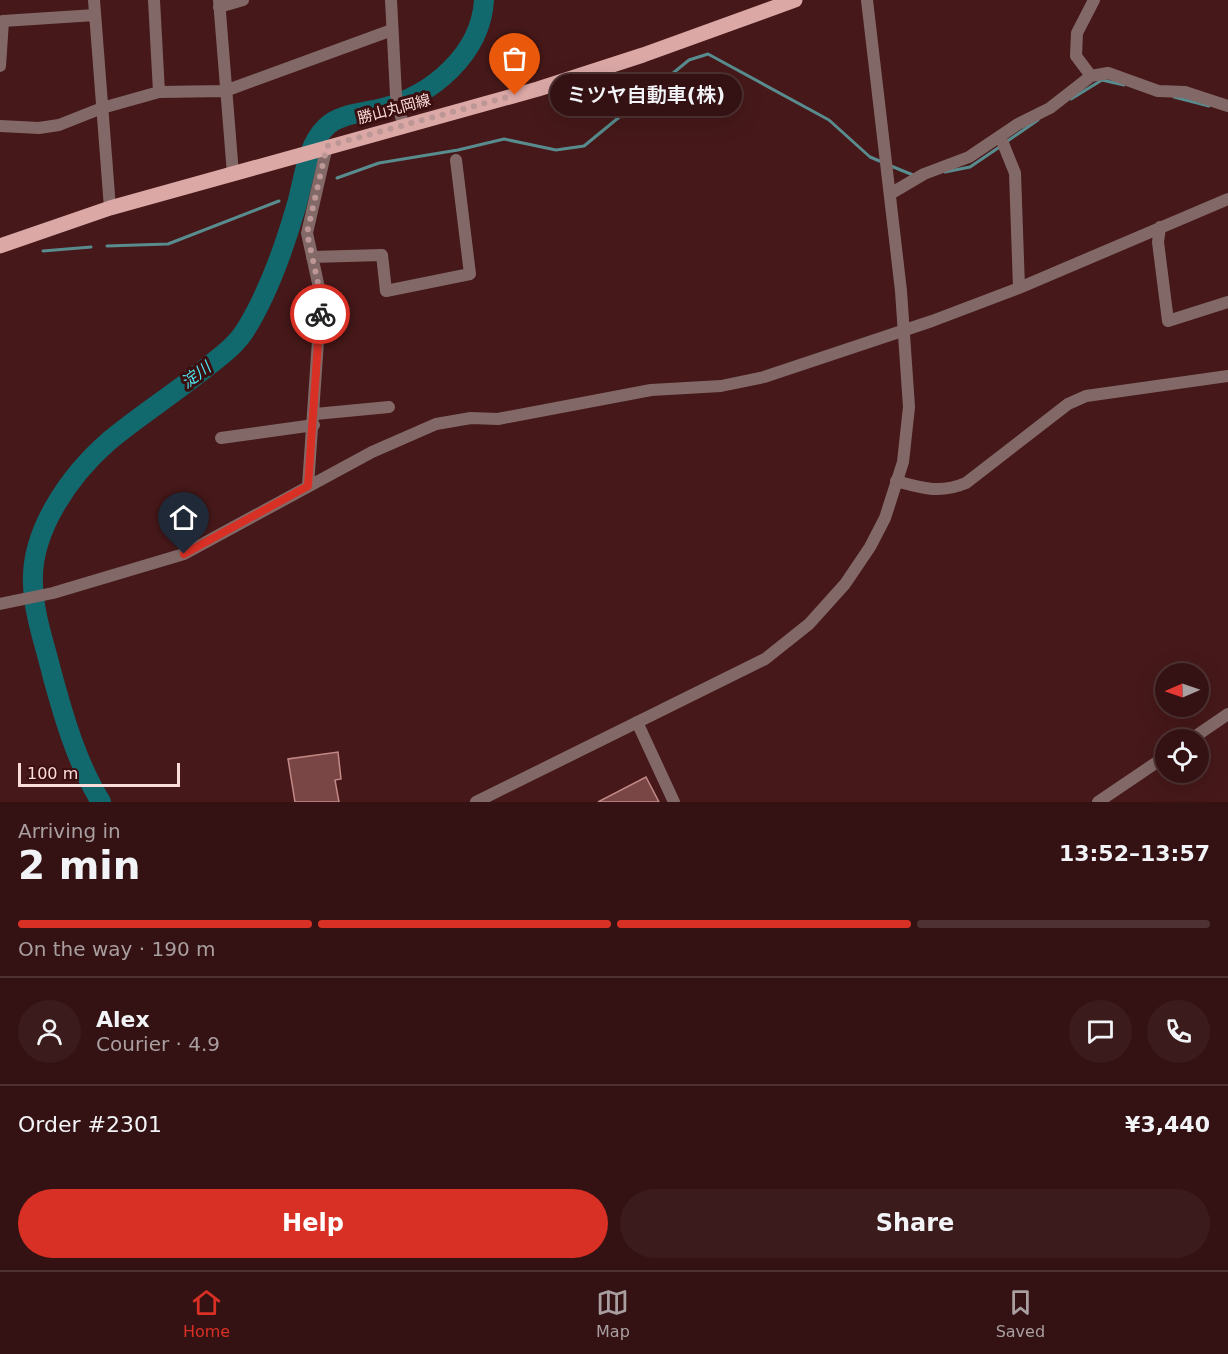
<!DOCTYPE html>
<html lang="en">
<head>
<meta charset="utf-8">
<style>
  :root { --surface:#341213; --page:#3c1b1c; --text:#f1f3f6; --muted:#a99ea0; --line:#4e3233; --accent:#d93025 }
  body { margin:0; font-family:"DejaVu Sans","Noto Sans JP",sans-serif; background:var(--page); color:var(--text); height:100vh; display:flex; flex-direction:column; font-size:22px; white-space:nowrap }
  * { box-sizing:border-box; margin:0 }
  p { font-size:20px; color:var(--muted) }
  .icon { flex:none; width:33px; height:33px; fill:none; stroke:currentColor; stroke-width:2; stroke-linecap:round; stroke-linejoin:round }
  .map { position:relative; height:802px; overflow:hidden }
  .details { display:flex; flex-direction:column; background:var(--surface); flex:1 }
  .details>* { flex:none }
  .needle { width:39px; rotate:268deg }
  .fabs { position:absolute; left:1155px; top:663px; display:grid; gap:12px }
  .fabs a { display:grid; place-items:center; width:54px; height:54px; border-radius:50%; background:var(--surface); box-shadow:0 6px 24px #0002,0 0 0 2px var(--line); font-size:30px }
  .scale { position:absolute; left:18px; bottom:15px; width:162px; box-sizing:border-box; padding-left:6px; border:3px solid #fcdcda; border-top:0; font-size:16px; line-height:21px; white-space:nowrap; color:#fcdcda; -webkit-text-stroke:4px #3b0e10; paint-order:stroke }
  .pin { position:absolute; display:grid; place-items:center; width:51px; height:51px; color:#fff; margin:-62px -26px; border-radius:50% 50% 50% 0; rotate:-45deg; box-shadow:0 0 6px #0007 }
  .pin .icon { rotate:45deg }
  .courier { position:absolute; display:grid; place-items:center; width:60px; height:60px; margin:-30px; border:4px solid #d93025; border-radius:50%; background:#fff; color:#222; box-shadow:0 2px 8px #0007 }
  .bubble { position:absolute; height:42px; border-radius:21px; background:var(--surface); box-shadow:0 6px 24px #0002,0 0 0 2px var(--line); font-size:20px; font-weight:600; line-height:42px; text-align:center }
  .head em { font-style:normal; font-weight:600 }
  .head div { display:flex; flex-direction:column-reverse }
  .head { display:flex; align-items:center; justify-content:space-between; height:102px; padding:0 18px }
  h1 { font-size:39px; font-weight:600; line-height:45px }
  .bar { display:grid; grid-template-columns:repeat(4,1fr); gap:9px 6px; align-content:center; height:72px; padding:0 18px }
  .bar i { height:8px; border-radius:4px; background:var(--line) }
  .bar .current { background:var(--accent) }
  .bar p { grid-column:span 4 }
  .line { display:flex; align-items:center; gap:15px; padding:0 18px; border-top:2px solid var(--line) }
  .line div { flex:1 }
  .round { display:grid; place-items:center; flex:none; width:63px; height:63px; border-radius:32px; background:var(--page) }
  .action { display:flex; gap:12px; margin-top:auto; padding:12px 18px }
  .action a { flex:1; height:69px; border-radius:36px; background:var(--accent); color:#fff; font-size:24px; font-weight:600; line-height:69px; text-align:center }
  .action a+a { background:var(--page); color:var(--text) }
  .menu { display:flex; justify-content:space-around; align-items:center; height:84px; border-top:2px solid var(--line); background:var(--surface); font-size:16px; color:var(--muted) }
  .menu a { display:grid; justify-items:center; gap:3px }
  .menu .current { color:var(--accent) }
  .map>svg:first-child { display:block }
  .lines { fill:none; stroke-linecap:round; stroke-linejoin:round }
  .stream { stroke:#588c8e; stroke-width:3 }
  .river { stroke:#11696e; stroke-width:20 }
  .building { fill:#7a4645; stroke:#c28986; stroke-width:1.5 }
  .minor { stroke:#826968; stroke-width:12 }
  .tertiary { stroke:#826968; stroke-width:12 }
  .primary { stroke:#dba8a6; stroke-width:15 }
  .done { stroke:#bc9796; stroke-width:6; stroke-dasharray:0 10.8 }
  .route { stroke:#d93025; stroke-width:8 }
  .labels { text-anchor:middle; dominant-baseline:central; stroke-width:6; stroke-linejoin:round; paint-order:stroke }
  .street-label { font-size:15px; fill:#fcdcda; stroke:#3b0e10 }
  .water-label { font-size:16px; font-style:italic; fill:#4de5f0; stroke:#3b0e10 }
</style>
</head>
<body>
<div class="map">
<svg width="1228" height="802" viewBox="0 0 1228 802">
  <rect width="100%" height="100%" fill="#461819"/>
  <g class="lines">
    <path class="stream" d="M 1174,97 L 1209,106
      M 1071,99 L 1102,80 L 1124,85
      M 1006,142 L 1038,120
      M 891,166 L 913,175
      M 945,172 L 970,167 L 1001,146
      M 337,178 L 379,163 L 458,150 L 504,139 L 556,150 L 584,146 L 689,60 L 708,54 L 829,120 L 870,157 L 882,162
      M 107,246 L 168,244 L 279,201
      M 43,251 L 91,247"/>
    <path class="river" d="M 101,802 C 77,763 64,718 52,674 C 45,645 34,615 33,585 C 30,531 70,475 109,441 C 139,416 172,395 202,371 C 218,358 236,346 246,329 C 267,295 285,245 296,207 C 304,181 306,146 326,127 C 340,113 365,113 383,108 C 432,95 481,54 484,0"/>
  </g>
  <path class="building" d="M 338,752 L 341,779 L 335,780 L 339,802 L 295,802 L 288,759 Z
    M 646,777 L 659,802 L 598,802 Z"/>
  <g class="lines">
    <path class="minor" d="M 94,0 L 110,208
      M 154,0 L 159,92
      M 219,0 L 233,174
      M 391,0 L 396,95 L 403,125
      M 219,7 L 243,0
      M 0,66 L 3,21 L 95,15
      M 1091,76 L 1076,56 L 1077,33 L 1094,0
      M 0,126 L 39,128 L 59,125 L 102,108 L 159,92 L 225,91 L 392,30
      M 1000,136 L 1015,173 L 1019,288
      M 890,194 L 924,174 L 969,157 L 1018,124 L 1050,108 L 1091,76 L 1108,73 L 1158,91 L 1185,92 L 1228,106
      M 1160,227 L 1158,242 L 1168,321 L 1228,302
      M 312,257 L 382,255 L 386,291 L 470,274 L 456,160
      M 315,414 L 389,407
      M 221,438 L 314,425
      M 896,481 C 922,488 940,494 966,483 L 1068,404 L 1086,396 L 1228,376
      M 308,486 L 321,297 L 307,233 L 327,146
      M 0,604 L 53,593 L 184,554 L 372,452 L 436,424 L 471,418 L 498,419 L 651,390 L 721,386 L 764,377 L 932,321 L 1019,288 L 1228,199"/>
    <path class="tertiary" d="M 637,722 L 674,802
      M 1190,740 L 1228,714
      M 476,802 L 765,659 L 809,624 L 845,584 L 870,547 L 885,518 L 903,462 L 909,407 L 901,291 L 867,0
      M 1098,802 L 1166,756"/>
    <path class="primary" d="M 0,246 L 110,208 L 538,89 L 643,55 L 795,0"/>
  </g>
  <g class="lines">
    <path class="done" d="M 320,314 L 321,297 L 307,233 L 327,146 L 515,95"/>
    <path class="route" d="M 184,554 L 308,486 L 320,314"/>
  </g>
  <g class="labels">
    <g class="street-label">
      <text transform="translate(394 109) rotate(-15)">勝山丸岡線</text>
    </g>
    <g class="water-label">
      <text transform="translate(196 375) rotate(-37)">淀川</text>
    </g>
  </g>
</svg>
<div class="fabs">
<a><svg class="needle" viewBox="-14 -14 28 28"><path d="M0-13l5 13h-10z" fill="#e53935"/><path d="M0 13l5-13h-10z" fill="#a99ea0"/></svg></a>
<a><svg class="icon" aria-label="locate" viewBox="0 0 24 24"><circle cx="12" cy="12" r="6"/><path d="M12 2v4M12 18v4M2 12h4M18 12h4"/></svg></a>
</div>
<div class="scale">100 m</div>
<div class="pin" style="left:515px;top:95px;background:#ea580c"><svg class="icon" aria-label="bag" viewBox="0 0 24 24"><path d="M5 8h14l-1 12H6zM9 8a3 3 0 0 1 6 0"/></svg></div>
<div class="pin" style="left:184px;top:554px;background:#1f2937"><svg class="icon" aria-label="home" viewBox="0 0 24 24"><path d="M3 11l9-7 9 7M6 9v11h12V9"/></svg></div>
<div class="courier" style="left:320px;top:314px"><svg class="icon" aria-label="bike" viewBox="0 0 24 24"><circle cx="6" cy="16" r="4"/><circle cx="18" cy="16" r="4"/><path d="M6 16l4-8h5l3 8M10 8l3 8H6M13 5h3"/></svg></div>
<div class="bubble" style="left:550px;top:74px;width:192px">ミツヤ自動車(株)</div>
</div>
<section class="details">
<div class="head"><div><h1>2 min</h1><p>Arriving in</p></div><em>13:52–13:57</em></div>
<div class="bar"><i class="current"></i><i class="current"></i><i class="current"></i><i></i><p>On the way · 190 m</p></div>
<div class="line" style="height:108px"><a class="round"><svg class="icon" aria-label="person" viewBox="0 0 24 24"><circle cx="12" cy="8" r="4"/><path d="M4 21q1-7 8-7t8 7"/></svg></a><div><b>Alex</b><p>Courier · 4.9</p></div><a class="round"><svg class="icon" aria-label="chat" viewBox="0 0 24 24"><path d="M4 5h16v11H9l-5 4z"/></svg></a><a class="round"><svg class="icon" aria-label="phone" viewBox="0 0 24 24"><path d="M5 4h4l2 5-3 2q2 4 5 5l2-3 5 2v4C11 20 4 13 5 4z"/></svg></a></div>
<div class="line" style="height:78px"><div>Order #2301</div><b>¥3,440</b></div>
<div class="action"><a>Help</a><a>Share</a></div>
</section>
<nav class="menu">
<a class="current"><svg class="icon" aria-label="home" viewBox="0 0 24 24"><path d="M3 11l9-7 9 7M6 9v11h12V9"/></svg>Home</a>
<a><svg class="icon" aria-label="map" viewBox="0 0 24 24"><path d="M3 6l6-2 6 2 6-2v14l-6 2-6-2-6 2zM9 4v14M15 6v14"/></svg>Map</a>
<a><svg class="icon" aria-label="saved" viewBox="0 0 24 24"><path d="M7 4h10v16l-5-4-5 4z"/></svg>Saved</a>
</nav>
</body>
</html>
